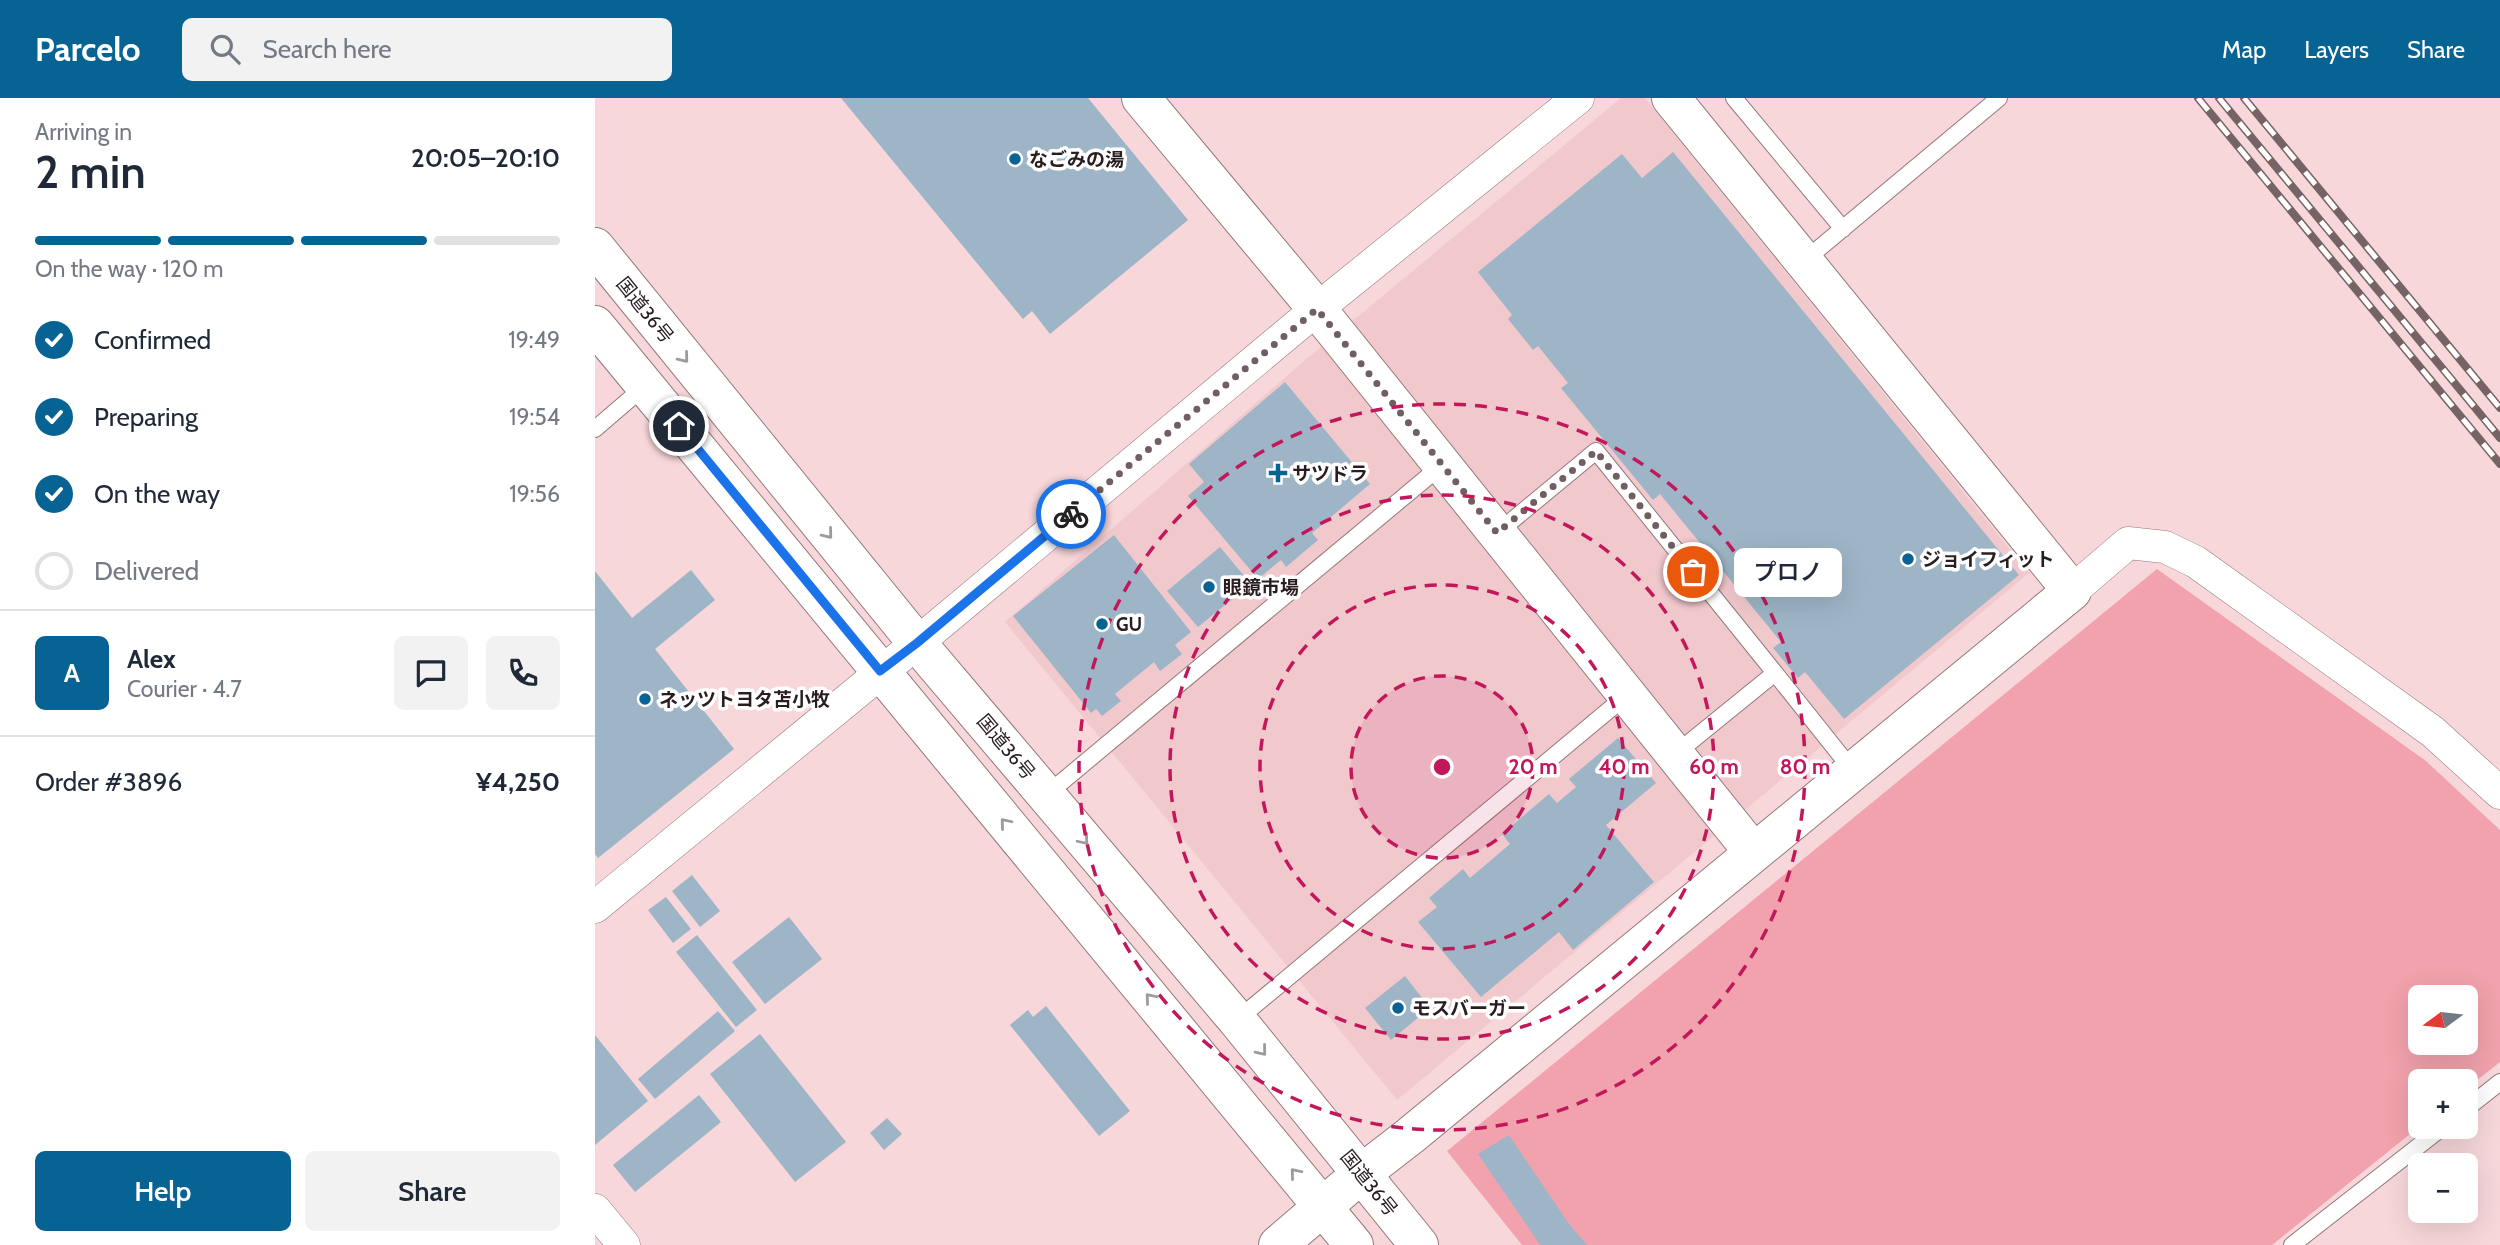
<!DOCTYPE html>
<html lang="en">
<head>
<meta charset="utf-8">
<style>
  :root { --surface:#fff; --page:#f2f2f3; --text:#1f2937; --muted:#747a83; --line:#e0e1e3; --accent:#066393 }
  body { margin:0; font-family:Cabin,"Noto Sans JP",sans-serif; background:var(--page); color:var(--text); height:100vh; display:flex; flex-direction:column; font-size:26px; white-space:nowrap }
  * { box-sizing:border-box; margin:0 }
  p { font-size:23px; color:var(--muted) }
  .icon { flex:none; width:38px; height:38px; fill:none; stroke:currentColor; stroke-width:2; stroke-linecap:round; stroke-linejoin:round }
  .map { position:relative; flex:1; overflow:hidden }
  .details { display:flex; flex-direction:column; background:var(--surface); width:595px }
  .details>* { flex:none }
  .needle { width:46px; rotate:255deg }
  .tools { position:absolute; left:1813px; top:887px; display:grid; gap:14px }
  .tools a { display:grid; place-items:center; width:70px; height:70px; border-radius:10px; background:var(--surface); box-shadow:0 7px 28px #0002; font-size:35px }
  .pin { position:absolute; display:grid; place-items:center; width:60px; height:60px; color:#fff; margin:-30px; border:4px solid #fff; border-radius:50%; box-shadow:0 2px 7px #0007 }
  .courier { position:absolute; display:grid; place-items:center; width:70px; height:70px; margin:-35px; border:5px solid #1a73e8; border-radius:50%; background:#fff; color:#222; box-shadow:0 2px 9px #0007 }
  .bubble { position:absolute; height:49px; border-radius:10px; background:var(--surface); box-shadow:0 7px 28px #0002; font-size:23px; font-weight:600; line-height:49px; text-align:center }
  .overview em { font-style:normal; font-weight:600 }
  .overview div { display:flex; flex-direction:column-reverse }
  .overview { display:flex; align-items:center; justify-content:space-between; height:119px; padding:0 35px }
  h1 { font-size:46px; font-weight:600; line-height:52px }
  .bar { display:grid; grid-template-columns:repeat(4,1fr); gap:10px 7px; align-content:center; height:84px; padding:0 35px }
  .bar i { height:9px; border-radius:5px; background:var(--line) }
  .bar .current { background:var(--accent) }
  .bar p { grid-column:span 4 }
  .line { display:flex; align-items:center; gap:18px; padding:0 35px; border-top:2px solid var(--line) }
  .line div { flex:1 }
  .round { display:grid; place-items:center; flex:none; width:74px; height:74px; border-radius:10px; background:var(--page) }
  ol { padding:0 35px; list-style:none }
  li { display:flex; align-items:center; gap:21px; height:77px }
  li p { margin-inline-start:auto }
  li .icon { padding:7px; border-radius:50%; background:var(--accent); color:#fff; stroke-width:4 }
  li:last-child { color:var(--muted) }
  li i { width:38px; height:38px; border:4px solid var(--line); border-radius:50% }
  .primary-button { display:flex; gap:14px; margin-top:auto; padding:14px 35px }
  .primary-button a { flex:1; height:80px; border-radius:10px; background:var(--accent); color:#fff; font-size:28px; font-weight:600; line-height:80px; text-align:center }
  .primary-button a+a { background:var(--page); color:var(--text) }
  header { display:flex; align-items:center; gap:42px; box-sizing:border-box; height:98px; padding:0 35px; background:var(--accent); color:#fff }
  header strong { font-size:33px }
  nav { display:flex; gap:38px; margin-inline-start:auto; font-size:24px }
  .search { width:490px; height:63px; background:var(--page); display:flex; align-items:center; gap:18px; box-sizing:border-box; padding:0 24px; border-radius:10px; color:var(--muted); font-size:26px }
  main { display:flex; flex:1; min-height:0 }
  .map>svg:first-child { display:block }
  .built { fill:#f1c9cd }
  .green { fill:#f1a2ac; fill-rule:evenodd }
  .building { fill:#9db5c6 }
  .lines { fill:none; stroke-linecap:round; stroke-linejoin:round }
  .lane-casing { stroke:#94777a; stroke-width:18 }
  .street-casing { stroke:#94777a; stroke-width:33 }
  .secondary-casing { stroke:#94777a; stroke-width:40 }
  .highway-casing { stroke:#94777a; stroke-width:40 }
  .lane { stroke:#fff; stroke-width:16 }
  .street { stroke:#fff; stroke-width:32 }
  .secondary { stroke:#fff; stroke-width:38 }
  .highway { stroke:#fff; stroke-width:38 }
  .rail-casing { stroke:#766365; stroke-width:8 }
  .rail { stroke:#fff; stroke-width:5; stroke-dasharray:16; stroke-linecap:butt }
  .oneway { stroke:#9f999a }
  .done { stroke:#715e60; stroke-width:7; stroke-dasharray:0 12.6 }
  .route { stroke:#1a73e8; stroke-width:9 }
  .ring { fill:none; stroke:#c2185b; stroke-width:3.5; stroke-dasharray:12 9 }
  .poi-dot { fill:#066393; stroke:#fff; stroke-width:2.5 }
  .labels { text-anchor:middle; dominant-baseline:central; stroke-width:7; stroke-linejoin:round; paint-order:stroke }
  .poi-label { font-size:19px; font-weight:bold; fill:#291d1f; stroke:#fff; text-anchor:start }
  .street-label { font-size:19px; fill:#291d1f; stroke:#fff }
  .centre { fill:#c2185b; stroke:#fff; stroke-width:3.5 }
  .ring-label { font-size:21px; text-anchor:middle; font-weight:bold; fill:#c2185b; stroke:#fff; stroke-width:7; stroke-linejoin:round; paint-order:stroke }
</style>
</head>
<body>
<header>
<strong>Parcelo</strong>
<div class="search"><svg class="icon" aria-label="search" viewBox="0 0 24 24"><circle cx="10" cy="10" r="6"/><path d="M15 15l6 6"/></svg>Search here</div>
<nav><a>Map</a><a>Layers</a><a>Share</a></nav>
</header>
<main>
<section class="details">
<div class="overview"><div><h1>2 min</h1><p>Arriving in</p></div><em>20:05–20:10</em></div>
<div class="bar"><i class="current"></i><i class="current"></i><i class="current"></i><i></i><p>On the way · 120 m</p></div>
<ol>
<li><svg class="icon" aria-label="check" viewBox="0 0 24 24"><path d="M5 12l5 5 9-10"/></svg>Confirmed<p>19:49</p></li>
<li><svg class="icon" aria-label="check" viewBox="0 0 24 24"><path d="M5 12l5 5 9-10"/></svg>Preparing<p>19:54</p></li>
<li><svg class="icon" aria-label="check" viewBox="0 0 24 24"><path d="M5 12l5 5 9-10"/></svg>On the way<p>19:56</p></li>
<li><i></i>Delivered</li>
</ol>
<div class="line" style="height:126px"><b class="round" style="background:var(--accent);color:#fff">A</b><div><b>Alex</b><p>Courier · 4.7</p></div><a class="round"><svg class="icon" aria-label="chat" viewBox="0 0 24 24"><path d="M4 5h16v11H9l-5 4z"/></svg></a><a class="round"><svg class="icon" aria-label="phone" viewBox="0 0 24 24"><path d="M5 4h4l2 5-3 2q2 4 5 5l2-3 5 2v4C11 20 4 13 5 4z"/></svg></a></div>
<div class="line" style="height:91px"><div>Order #3896</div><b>¥4,250</b></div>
<div class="primary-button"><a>Help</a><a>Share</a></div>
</section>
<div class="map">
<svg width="1905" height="1147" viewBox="0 0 1905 1147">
  <rect width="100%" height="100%" fill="#f7d7da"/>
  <path class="built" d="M 1026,0 L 1050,0 L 1434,475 L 802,1002 L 410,524 L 702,269 Z"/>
  <path class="green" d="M 1562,471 L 1831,663 L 1905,732 L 1905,964 L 1871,991 L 1871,984 L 1825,984 L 1825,1028 L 1677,1147 L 927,1147 L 852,1053 ZM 1825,900 L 1871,900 L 1871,945 L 1825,945 Z"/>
  <path class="building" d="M 246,0 L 493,0 L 593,122 L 455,236 L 437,213 L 428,221 Z
    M 1078,54 L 1424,477 L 1249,621 L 1210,574 L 1203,580 L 1178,550 L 1186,544 L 1065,396 L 1058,402 L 966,290 L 973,285 L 943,248 L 938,252 L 913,221 L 917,217 L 883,174 L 1027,56 L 1047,80 Z
    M 690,284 L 775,386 L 717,435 L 723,442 L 691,469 L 686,462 L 663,481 L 593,398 L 609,384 L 594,366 Z
    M 519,437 L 596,534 L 580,547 L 587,556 L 565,573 L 559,564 L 520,596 L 526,603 L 507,618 L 501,611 L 496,615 L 418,518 Z
    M 625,449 L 656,486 L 603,529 L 572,493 Z
    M 96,472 L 120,502 L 60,551 L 139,651 L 3,760 L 0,756 L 0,473 L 37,520 Z
    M 1023,640 L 1061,685 L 1011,727 L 1059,784 L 978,852 L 964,834 L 886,899 L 823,824 L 842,809 L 834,800 L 868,771 L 875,780 L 915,746 L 907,736 L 954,696 L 962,705 L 981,689 L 974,681 Z
    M 97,777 L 125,813 L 105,829 L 77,793 Z
    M 71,799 L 96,831 L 78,845 L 53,812 Z
    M 194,819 L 227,861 L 170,906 L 137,864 Z
    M 102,837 L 162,912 L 141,929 L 81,854 Z
    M 810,878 L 835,910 L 796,942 L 770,910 Z
    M 451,908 L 535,1013 L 504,1038 L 415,927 L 433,912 L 438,919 Z
    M 123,913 L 140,933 L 60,1001 L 43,981 Z
    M 165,936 L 251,1044 L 200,1084 L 115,976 Z
    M 0,937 L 53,1003 L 0,1047 Z
    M 104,997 L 126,1024 L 40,1094 L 18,1067 Z
    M 292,1020 L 307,1036 L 289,1052 L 275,1035 Z
    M 914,1037 L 974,1126 L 992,1147 L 946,1147 L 944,1145 L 883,1056 Z"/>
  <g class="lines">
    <g class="lane-casing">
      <path id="lane" d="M 1139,0 L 1248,131
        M 1209,163 L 1404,0
        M 0,331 L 50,288
        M 902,435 L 1001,353 L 1180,575
        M 1079,657 L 1180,575 L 1258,673
        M 451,697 L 847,367
        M 642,922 L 1032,597
        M 1871,1011 L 1905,984
        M 1697,1147 L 1848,1029"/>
    </g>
    <g class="street-casing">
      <path id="street" d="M 1477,493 L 1533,445 L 1570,449 L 1601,464 L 1838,634 L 1905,695
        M 0,809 L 322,545 L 722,211 L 983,0
        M 0,1112 L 29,1147"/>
    </g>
    <g class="secondary-casing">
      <path id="secondary" d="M 546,0 L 722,211 L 1159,755
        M 683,1147 L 766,1076 L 815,1038 L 1477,493 L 1076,0"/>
    </g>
    <g class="highway-casing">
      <path id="highway" d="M 0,149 L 322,545 L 642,922 L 824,1147
        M 0,227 L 759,1147"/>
    </g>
    <use href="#lane" class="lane"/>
    <use href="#street" class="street"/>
    <use href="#secondary" class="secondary"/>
    <use href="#highway" class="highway"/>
    <g class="rail-casing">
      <path id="rail" d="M 1603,0 L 1905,366
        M 1624,0 L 1905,340
        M 1649,0 L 1905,310"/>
    </g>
    <use href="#rail" class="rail"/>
  </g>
  <defs><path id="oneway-chevron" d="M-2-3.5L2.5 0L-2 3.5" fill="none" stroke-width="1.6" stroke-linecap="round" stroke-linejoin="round" transform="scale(1.75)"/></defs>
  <g class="oneway">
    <use href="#oneway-chevron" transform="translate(89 260) rotate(51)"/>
    <use href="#oneway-chevron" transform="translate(233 436) rotate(51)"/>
    <use href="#oneway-chevron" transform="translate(410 725) rotate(-130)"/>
    <use href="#oneway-chevron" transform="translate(489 742) rotate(50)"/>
    <use href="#oneway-chevron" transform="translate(555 900) rotate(-130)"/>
    <use href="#oneway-chevron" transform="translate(667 953) rotate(51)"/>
    <use href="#oneway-chevron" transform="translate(700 1075) rotate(-130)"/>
  </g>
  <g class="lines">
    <path class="done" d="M 476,416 L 722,211 L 902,435 L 1001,353 L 1098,474"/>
    <path class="route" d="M 84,328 L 285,573 L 322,545 L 476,416"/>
  </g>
  <circle cx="847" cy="669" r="91" fill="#c2185b" fill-opacity=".12"/>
  <g class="ring">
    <circle cx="847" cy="669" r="91"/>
    <circle cx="847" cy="669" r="182"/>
    <circle cx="847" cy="669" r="272"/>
    <circle cx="847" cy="669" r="363"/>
  </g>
  <g class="poi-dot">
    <circle cx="420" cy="61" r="7"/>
    <path d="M679.5 364.5h7v7h7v7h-7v7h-7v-7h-7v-7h7z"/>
    <circle cx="1313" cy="461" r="7"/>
    <circle cx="614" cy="489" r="7"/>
    <circle cx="507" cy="526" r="7"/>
    <circle cx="50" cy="601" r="7"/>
    <circle cx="803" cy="910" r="7"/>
  </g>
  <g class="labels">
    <g class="poi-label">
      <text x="434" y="61">なごみの湯</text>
      <text x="697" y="375">サツドラ</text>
      <text x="1327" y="461">ジョイフィット</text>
      <text x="628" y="489">眼鏡市場</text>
      <text x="521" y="526">GU</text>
      <text x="64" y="601">ネッツトヨタ苫小牧</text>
      <text x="817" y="910">モスバーガー</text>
    </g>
    <g class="street-label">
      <text transform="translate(50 212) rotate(51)">国道36号</text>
      <text transform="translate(411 649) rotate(50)">国道36号</text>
      <text transform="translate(774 1085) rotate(51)">国道36号</text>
    </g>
  </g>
  <circle cx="847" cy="669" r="10" class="centre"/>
  <g class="ring-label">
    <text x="938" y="676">20 m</text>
    <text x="1029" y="676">40 m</text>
    <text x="1119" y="676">60 m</text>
    <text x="1210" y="676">80 m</text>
  </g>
</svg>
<div class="tools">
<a><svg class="needle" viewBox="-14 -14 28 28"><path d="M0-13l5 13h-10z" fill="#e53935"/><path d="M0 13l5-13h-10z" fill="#747a83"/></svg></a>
<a>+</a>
<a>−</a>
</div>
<div class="pin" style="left:1098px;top:474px;background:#ea580c"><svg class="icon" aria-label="bag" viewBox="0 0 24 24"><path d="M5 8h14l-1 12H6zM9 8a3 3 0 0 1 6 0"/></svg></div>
<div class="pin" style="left:84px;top:328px;background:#1f2937"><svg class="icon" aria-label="home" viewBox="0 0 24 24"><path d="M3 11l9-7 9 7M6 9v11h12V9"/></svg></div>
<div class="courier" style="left:476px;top:416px"><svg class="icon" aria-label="bike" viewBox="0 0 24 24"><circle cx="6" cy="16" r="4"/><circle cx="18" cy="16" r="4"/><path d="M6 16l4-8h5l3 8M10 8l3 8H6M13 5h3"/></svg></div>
<div class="bubble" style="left:1139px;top:450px;width:108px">プロノ</div>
</div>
</main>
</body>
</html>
